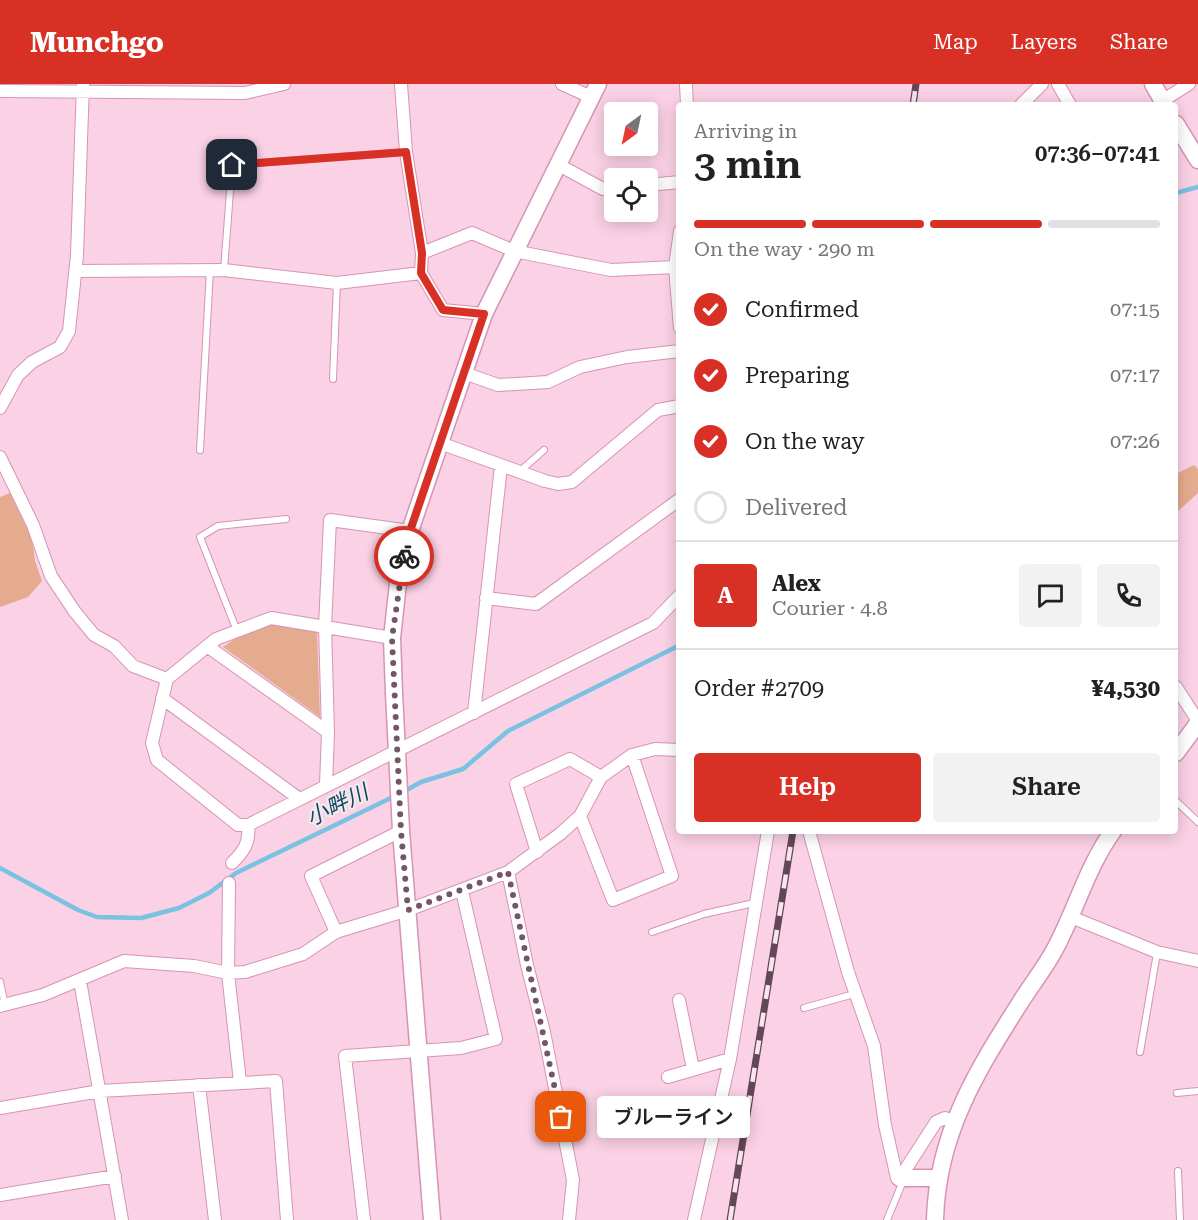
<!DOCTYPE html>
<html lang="en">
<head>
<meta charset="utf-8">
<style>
  :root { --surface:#fff; --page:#f2f2f2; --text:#222; --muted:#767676; --line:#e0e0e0; --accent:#d93025 }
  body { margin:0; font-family:"Roboto Serif","Noto Sans JP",serif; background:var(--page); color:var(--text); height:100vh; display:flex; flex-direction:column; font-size:22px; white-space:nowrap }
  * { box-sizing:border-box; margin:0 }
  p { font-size:20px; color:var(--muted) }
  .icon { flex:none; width:33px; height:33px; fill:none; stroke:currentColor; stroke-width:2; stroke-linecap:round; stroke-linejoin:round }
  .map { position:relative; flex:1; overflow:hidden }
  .details { position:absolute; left:676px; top:18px; width:502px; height:732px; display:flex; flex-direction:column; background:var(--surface); border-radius:6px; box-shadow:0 3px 15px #0003 }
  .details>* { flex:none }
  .needle { width:39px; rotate:213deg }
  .controls { position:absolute; left:604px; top:18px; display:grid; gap:12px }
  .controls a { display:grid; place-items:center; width:54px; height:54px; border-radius:6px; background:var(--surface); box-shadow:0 3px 15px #0003; font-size:30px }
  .pin { position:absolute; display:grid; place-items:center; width:51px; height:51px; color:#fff; margin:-26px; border-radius:12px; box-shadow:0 3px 9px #0006 }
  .courier { position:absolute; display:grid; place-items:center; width:60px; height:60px; margin:-30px; border:4px solid #d93025; border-radius:50%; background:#fff; color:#222; box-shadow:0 2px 8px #0007 }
  .bubble { position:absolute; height:42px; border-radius:6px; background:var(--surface); box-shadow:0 3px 15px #0003; font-size:20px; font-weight:600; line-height:42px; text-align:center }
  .overview em { font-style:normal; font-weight:600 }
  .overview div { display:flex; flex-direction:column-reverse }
  .overview { display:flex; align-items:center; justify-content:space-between; height:102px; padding:0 18px }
  h1 { font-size:39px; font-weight:600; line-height:45px }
  .bar { display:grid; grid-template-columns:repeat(4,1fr); gap:9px 6px; align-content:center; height:72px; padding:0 18px }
  .bar i { height:8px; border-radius:4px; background:var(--line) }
  .bar .on { background:var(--accent) }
  .bar p { grid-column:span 4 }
  .line { display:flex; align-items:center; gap:15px; padding:0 18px; border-top:2px solid var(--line) }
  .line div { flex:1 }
  .round { display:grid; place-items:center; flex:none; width:63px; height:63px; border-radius:6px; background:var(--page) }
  ol { padding:0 18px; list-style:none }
  li { display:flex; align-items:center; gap:18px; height:66px }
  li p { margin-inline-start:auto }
  li .icon { padding:6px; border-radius:50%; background:var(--accent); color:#fff; stroke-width:4 }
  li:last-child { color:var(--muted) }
  li i { width:33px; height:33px; border:3px solid var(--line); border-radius:50% }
  .cta { display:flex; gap:12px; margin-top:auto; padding:12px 18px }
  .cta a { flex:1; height:69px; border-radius:6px; background:var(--accent); color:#fff; font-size:24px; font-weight:600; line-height:69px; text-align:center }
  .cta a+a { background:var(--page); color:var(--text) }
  header { display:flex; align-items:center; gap:36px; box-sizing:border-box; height:84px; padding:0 30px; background:var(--accent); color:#fff }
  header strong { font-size:28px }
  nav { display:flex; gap:33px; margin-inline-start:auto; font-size:21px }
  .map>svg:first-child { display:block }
  .green { fill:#e5ab8e }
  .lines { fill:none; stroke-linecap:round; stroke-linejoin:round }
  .stream { stroke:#79c2e1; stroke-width:4.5 }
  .lane-casing { stroke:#d594b5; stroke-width:8 }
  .street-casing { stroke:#d594b5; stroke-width:14 }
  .secondary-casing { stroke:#d594b5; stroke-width:19 }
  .lane { stroke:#fff; stroke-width:6 }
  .street { stroke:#fff; stroke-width:12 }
  .secondary { stroke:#fff; stroke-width:16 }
  .rail-casing { stroke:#644756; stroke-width:7 }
  .rail { stroke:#f6e7ee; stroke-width:4.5; stroke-dasharray:14; stroke-linecap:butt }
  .done { stroke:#745666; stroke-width:6; stroke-dasharray:0 10.8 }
  .route { stroke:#d93025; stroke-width:8 }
  .labels { text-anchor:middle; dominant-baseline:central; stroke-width:4.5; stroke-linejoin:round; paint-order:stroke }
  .water-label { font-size:22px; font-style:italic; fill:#0e4c62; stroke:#f6e7ee }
</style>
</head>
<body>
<header>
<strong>Munchgo</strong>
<nav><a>Map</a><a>Layers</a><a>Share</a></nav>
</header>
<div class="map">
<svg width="1198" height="1136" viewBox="0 0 1198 1136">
  <rect width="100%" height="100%" fill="#fbd1e5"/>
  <path class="green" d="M 1194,381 L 1198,385 L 1198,409 L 1176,429 L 1176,390 Z
    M 10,409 L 32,455 L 35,477 L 42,497 L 28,513 L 0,523 L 0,413 Z
    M 274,540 L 317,548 L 320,633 L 223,563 L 241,551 Z"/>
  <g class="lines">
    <path class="stream" d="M 1176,109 L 1198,103
      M 403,708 L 421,698 L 463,685 L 508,647 L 680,561
      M 0,784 L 78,826 L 97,833 L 141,834 L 179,824 L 209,809 L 236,789 L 395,712"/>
    <g class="lane-casing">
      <path id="lane" d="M 224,186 L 232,81 L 406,68
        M 333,295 L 337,199
        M 200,366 L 210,186
        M 519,388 L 544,366
        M 237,547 L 200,453 L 218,442 L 286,435
        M 1176,717 L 1198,738
        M 652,848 L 704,830 L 754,819
        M 0,898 L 5,921
        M 804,924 L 854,910
        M 1140,968 L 1157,869
        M 1177,1009 L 1198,1007
        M 1178,1087 L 1180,1136
        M 887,1136 L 903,1097"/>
    </g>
    <g class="street-casing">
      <path id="street" d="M 401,0 L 406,68 L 422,169
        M 562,0 L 591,13
        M 686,0 L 687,21
        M 1058,0 L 1070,21
        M 0,7 L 245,9 L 284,0
        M 1162,17 L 1189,0
        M 1021,21 L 1042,0
        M 557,80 L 603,105 L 615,104
        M 648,101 L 680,98
        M 680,147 L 675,183 L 680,244
        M 76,187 L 224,186 L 337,199 L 421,189
        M 484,230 L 443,226 L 421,189 L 422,169 L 472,149 L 514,167 L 611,186 L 675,183
        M 464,289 L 498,301 L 548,298 L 580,283 L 627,273 L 680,267
        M 0,324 L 18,291 L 32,278 L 60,263 L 69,247 L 77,171 L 83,0
        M 440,359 L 545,397 L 558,400 L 572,398 L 658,326 L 680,322
        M 0,373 L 33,441 L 51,492 L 75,528 L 94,551 L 114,562 L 133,582 L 167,595
        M 486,514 L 536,520 L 680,415
        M 207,562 L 328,648
        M 1176,603 L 1198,637
        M 162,614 L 298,714
        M 474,629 L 501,382
        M 326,701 L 328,648 L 325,542 L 330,436 L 410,447
        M 580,732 L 613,816 L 672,792 L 632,671
        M 248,741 L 653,539 L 680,511
        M 809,747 L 848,888 L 874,962 L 885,1041 L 897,1094 L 900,1094 L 936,1038 L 945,1034 L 954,1038
        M 537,768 L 516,700 L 570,675 L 601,693
        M 232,779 C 244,767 250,759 248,741 L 238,741 L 157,676 L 152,659 L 167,595 L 216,555 L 271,534 L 392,554
        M 508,788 L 527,881 L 544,948 L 573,1096 L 569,1136
        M 229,799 L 228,889 L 240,998
        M 1071,833 L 1157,868 L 1198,877
        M 336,848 L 311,792 L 401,747
        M 80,897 L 122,1136
        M 679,916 L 693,985
        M 0,922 L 43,911 L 124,877 L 194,882 L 228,889 L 245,888 L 303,870 L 336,848 L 408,826 L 508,788 L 560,750 L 580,732 L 601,693 L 632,671 L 655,665 L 680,666
        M 668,993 L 730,975
        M 199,1001 L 215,1136
        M 0,1024 L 100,1007 L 276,997 L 287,1136
        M 0,1111 L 115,1092
        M 364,1136 L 345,972 L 461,964 L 496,955 L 462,807
        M 694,1136 L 730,975 L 768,747"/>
    </g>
    <g class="secondary-casing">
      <path id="secondary" d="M 1153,0 L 1165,21
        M 1176,40 L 1198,76
        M 1176,669 L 1198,639
        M 900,1094 L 937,1094
        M 432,1136 L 401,747 L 394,609 L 392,554 L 398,499 L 410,447 L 484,230 L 598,0
        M 935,1136 C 937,1051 976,988 1020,919 C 1031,901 1045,884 1055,865 C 1076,826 1087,783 1113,747"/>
    </g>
    <use href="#lane" class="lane"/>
    <use href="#street" class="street"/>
    <use href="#secondary" class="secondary"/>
    <g class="rail-casing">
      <path id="rail" d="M 913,21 L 916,0
        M 730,1136 L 793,747"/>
    </g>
    <use href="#rail" class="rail"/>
  </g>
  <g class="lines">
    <path class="done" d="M 404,472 L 392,554 L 401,747 L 408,826 L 508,788 L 561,1033"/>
    <path class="route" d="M 232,81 L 406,68 L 422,169 L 421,189 L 443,226 L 484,230 L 410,447 L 404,472"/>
  </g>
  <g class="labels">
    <g class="water-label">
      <text transform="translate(337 721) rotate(-26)">小畔川</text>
    </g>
  </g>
</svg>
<div class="controls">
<a><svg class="needle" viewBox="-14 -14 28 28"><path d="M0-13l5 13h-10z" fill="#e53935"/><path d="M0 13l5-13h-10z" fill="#767676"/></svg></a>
<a><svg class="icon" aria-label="locate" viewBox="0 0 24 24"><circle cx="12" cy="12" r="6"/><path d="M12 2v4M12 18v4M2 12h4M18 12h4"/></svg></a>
</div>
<div class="pin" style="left:561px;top:1033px;background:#ea580c"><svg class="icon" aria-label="bag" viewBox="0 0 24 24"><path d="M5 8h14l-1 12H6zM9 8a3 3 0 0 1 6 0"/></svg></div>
<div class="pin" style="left:232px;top:81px;background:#1f2937"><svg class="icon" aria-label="home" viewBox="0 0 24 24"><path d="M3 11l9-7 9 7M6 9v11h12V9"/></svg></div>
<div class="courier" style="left:404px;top:472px"><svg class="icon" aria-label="bike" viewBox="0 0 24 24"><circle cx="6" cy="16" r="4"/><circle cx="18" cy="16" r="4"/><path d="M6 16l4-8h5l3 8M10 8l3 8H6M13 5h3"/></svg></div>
<div class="bubble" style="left:597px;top:1012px;width:153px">ブルーライン</div>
<section class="details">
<div class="overview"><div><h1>3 min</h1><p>Arriving in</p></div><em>07:36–07:41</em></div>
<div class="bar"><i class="on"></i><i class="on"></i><i class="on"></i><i></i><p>On the way · 290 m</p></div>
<ol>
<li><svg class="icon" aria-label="check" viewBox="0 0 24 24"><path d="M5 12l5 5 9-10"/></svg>Confirmed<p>07:15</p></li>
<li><svg class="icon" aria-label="check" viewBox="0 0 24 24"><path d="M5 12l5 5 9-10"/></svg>Preparing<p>07:17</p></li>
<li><svg class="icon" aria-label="check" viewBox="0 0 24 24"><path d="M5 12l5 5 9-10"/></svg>On the way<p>07:26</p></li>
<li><i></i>Delivered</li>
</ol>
<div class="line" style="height:108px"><b class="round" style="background:var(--accent);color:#fff">A</b><div><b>Alex</b><p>Courier · 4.8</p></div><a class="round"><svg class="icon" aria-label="chat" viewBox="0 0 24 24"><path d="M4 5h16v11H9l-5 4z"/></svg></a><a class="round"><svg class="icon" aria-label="phone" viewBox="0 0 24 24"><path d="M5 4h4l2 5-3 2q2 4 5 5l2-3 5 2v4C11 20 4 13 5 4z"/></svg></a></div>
<div class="line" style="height:78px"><div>Order #2709</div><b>¥4,530</b></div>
<div class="cta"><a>Help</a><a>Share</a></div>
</section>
</div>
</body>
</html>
